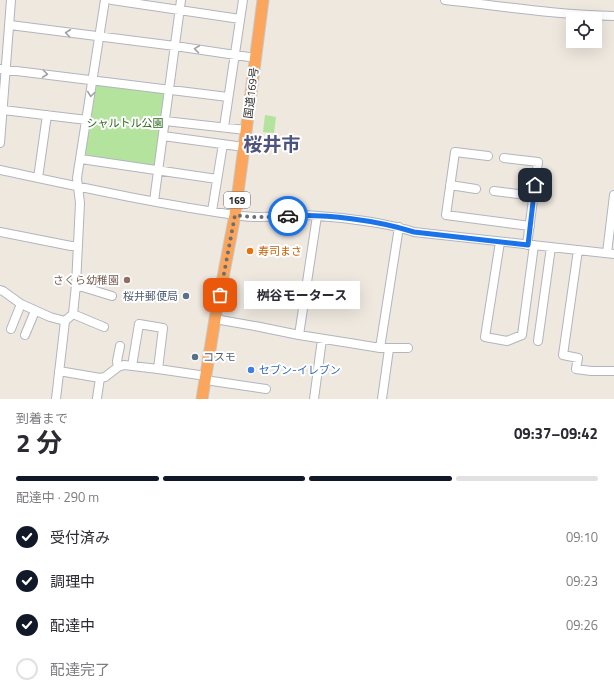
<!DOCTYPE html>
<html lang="ja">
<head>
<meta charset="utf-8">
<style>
  :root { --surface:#fff; --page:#f2f2f3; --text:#2b2b33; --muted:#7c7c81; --line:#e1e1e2; --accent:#111827 }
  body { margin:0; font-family:"Titillium Web","Noto Sans JP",sans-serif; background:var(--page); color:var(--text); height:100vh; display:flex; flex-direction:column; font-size:15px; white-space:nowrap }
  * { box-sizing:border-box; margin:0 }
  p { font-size:13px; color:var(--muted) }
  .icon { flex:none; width:22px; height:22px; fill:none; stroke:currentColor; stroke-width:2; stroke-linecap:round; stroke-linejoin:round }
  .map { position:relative; height:399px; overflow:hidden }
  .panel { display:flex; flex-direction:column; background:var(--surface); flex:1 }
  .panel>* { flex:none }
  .controls { position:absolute; left:566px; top:12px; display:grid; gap:8px }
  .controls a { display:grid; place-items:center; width:36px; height:36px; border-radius:0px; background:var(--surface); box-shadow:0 4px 16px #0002; font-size:20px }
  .pin { position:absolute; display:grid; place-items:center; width:34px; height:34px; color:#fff; margin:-17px; border-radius:8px; box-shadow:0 2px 6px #0006 }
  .courier { position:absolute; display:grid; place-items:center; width:40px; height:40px; margin:-20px; border:3px solid #1a73e8; border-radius:50%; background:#fff; color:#222; box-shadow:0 1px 5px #0007 }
  .bubble { position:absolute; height:28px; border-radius:0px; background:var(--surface); box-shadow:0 4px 16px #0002; font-size:13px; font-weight:700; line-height:28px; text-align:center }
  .overview em { font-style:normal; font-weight:700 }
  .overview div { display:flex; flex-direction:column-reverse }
  .overview { display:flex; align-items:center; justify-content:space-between; height:68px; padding:0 16px }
  h1 { font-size:26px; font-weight:700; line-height:30px }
  .bar { display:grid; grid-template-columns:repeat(4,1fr); gap:6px 4px; align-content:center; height:48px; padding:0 16px }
  .bar i { height:5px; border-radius:3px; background:var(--line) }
  .bar .active { background:var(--accent) }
  .bar p { grid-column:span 4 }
  ol { padding:0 16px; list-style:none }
  li { display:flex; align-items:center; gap:12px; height:44px }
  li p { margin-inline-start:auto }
  li .icon { padding:4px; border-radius:50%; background:var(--accent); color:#fff; stroke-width:4 }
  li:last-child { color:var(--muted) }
  li i { width:22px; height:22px; border:2px solid var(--line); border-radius:50% }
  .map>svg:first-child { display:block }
  .green { fill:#b3e39d }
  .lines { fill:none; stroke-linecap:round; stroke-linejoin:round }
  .minor-casing { stroke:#b2b5bf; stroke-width:10 }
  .highway-casing { stroke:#c8c8c8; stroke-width:13 }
  .minor { stroke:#fff; stroke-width:8 }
  .highway { stroke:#fba55d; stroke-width:11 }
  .oneway { stroke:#a0a0a0 }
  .done { stroke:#706e6b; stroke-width:4; stroke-dasharray:0 7.2 }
  .route { stroke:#1a73e8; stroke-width:5 }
  .food-dot { fill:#e8710a; stroke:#fff; stroke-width:1.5 }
  .education-dot { fill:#8d6e63; stroke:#fff; stroke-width:1.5 }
  .service-dot { fill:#5c6f8a; stroke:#fff; stroke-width:1.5 }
  .shop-dot { fill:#3f7fe0; stroke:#fff; stroke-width:1.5 }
  .labels { text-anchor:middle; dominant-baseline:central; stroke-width:4; stroke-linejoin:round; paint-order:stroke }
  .shield { fill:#fff; stroke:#6b6b6b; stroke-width:1 }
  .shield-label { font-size:10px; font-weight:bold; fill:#2c2c2c }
  .street-label { font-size:11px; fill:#2c2c2c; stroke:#fff }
  .park-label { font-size:11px; fill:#2a6a1c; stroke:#fff }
  .food-label { font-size:11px; fill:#c56008; stroke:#fff; text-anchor:start }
  .education-label { font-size:11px; fill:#785e54; stroke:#fff; text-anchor:end }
  .service-label { font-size:11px; fill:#4e5e75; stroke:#fff; text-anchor:end }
  .shop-label { font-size:11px; fill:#366cbe; stroke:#fff; text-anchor:start }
  .town-label { font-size:19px; font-weight:bold; fill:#4d547d; stroke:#fff }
</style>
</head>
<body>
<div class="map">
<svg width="614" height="399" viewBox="0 0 614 399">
  <rect width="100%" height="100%" fill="#eee8df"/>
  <path class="green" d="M 97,82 L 165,91 L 155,168 L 88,158 L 85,155 Z
    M 265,115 L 276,117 L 274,133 L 263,132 Z"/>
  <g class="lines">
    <g class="minor-casing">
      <path id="minor" d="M 112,0 L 240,19
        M 445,0 C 501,6 558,15 614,16
        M 10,25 L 175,46 L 256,58
        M 0,69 L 228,97
        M 3,110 L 87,120
        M 165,121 L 246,130
        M 224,127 L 243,0
        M 163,136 L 244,147
        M 0,143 L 11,0
        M 488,156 L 455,152 L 446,215 L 530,226
        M 504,158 L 538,162 L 527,245
        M 81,159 L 217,179
        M 0,170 C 80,187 161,205 242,216 C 263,219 284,215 306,215 C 318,216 330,217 342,218 C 366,221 390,224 414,232 L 614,254
        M 38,178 L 47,115
        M 450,185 L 476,189
        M 494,191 L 534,196
        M 154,201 L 181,0
        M 212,211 L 223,144
        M 0,232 L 71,246 L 77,246
        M 500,242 L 485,337 L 507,341 L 522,335 L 534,245
        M 578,250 L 563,355 L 578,358 L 576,369 L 591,371 L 614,371
        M 607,253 L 614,195
        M 76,285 L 112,296
        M 0,290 L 3,291 L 21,304 L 50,317 L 65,321
        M 73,314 L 104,327
        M 215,319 L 260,327 L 299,335 L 356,344 L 380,348 L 408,348
        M 11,329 L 21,304
        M 25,335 L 35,311
        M 299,335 L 317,216
        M 538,341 L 551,247
        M 380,348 L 399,227
        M 132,366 L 139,324 L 163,328 L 158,369
        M 118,367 L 117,361 L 120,346
        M 59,371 L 100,378 L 105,377 L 118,367 L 124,365 L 158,369 L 206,376
        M 205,380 L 266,389
        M 97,398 L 100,378
        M 56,399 L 65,321 L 73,314 L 76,285 L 80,203 L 77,178 L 105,0
        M 314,399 L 322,339
        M 382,399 L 389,349"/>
    </g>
    <g class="highway-casing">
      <path id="highway" d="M 202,399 L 215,319 L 235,215 L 244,147 L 263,0"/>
    </g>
    <use href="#minor" class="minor"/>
    <use href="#highway" class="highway"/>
  </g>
  <defs><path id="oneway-chevron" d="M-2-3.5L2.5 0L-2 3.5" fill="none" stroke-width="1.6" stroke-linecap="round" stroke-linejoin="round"/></defs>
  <g class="oneway">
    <use href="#oneway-chevron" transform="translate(68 33) rotate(-173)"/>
    <use href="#oneway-chevron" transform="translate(197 49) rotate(-172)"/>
    <use href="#oneway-chevron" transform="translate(45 74) rotate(7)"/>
    <use href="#oneway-chevron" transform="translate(91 94) rotate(98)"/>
  </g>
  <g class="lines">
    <path class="done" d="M 220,295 L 235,215 C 252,218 270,217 288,216"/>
    <path class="route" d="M 288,216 C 327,214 376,220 414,232 L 528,245 L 535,185"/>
  </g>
  <circle class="food-dot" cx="250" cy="251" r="4"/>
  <circle class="education-dot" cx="127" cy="280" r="4"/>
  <g class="service-dot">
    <circle cx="186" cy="296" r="4"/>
    <circle cx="195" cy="357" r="4"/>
  </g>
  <circle class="shop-dot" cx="251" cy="370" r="4"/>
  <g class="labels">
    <rect class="shield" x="224" y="192" width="26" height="16" rx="3"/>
    <g class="shield-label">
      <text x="237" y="200">169</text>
    </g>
    <g class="street-label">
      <text transform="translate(251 93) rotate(-83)">国道169号</text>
    </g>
    <g class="park-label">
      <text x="125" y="123">シャルトル公園</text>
    </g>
    <g class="food-label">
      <text x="258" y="251">寿司まさ</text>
    </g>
    <g class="education-label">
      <text x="119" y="280">さくら幼稚園</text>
    </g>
    <g class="service-label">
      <text x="178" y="296">桜井郵便局</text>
      <text x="203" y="357" text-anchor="start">コスモ</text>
    </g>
    <g class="shop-label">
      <text x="259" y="370">セブン-イレブン</text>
    </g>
    <g class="town-label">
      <text x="272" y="143">桜井市</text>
    </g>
  </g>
</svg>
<div class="controls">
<a><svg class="icon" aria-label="locate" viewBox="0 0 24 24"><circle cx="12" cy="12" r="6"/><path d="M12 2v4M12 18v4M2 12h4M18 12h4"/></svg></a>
</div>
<div class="pin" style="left:220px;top:295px;background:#ea580c"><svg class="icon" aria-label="bag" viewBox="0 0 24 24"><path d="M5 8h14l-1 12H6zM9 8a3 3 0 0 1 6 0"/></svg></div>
<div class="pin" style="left:535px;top:185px;background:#1f2937"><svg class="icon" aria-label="home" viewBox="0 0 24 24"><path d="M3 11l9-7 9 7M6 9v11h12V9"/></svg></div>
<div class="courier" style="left:288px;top:216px"><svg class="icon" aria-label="car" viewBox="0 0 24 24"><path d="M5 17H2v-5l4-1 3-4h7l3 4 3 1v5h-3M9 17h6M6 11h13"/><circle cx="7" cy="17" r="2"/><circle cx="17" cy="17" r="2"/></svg></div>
<div class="bubble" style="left:244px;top:281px;width:116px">桝谷モータース</div>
</div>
<section class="panel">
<div class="overview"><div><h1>2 分</h1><p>到着まで</p></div><em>09:37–09:42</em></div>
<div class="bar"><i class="active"></i><i class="active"></i><i class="active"></i><i></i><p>配達中 · 290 m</p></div>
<ol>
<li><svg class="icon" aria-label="check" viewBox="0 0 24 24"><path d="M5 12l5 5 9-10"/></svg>受付済み<p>09:10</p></li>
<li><svg class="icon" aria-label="check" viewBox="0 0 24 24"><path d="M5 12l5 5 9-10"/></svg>調理中<p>09:23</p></li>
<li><svg class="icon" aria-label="check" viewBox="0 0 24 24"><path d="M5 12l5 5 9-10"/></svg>配達中<p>09:26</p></li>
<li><i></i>配達完了</li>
</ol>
</section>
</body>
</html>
